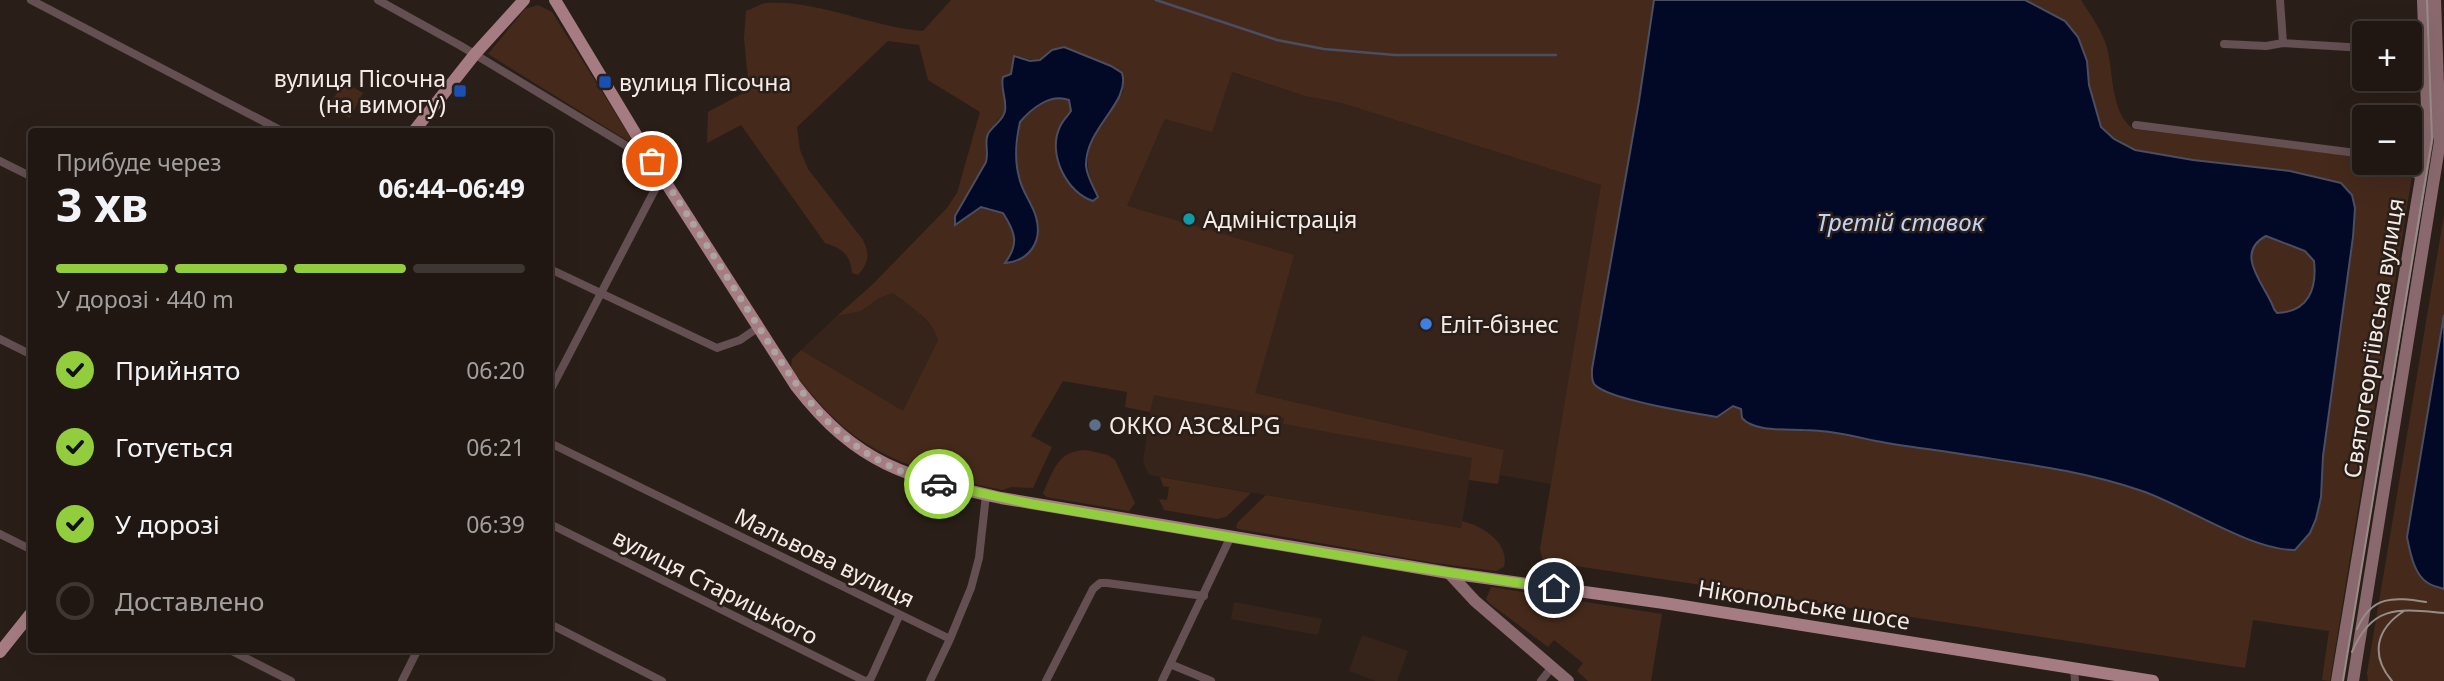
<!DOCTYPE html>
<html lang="uk">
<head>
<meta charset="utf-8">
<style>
  :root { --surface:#201712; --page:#28201b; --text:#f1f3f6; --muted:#a29f9f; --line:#3d3632; --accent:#92cd3e }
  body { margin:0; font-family:"Noto Sans",sans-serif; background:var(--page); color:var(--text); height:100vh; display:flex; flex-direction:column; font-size:26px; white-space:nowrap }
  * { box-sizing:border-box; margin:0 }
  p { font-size:23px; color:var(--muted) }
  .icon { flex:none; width:38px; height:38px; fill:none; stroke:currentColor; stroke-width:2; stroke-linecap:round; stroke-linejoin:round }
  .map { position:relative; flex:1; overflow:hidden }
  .drawer { position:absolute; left:28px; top:128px; width:525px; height:525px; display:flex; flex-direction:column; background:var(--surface); border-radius:7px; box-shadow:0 7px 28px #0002,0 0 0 2px var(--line) }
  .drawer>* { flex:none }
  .buttons { position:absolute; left:2352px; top:21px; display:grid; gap:14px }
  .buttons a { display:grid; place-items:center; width:70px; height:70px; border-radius:7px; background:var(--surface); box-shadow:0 7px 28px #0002,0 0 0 2px var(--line); font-size:35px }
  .pin { position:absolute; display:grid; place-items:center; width:60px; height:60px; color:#fff; margin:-30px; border:4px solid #fff; border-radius:50%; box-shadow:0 2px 7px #0007 }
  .courier { position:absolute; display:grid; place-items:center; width:70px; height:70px; margin:-35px; border:5px solid #92cd3e; border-radius:50%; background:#fff; color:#222; box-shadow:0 2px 9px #0007 }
  .overview em { font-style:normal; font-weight:700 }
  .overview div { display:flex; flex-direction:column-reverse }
  .overview { display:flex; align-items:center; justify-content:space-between; height:119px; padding:0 28px }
  h1 { font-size:46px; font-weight:700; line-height:52px }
  .bar { display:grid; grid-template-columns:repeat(4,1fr); gap:10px 7px; align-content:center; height:84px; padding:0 28px }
  .bar i { height:9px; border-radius:5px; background:var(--line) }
  .bar .selected { background:var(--accent) }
  .bar p { grid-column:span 4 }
  ol { padding:0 28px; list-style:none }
  li { display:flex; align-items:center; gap:21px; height:77px }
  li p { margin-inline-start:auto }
  li .icon { padding:7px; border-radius:50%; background:var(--accent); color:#111; stroke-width:4 }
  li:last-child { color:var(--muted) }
  li i { width:38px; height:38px; border:4px solid var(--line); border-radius:50% }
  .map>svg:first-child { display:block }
  .built { fill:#36241b }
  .green { fill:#452a1b; fill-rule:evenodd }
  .water { fill:#020926; stroke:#4b4d60; stroke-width:2; fill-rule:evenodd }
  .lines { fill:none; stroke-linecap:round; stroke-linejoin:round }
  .stream { stroke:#4b4d60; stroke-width:2.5 }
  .street { stroke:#644f52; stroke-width:8 }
  .secondary { stroke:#89696e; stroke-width:12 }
  .primary { stroke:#a67c83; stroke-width:12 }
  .tram { stroke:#978d88; stroke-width:2 }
  .done { stroke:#ada49f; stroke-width:7; stroke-dasharray:0 12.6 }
  .route { stroke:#92cd3e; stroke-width:9 }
  .transit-dot { fill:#1a4fb4; stroke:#2a1f18; stroke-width:2.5 }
  .culture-dot { fill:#0f9aa8; stroke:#2a1f18; stroke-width:2.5 }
  .shop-dot { fill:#3f7fe0; stroke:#2a1f18; stroke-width:2.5 }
  .service-dot { fill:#5c6f8a; stroke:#2a1f18; stroke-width:2.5 }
  .labels { text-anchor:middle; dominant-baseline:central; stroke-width:5; stroke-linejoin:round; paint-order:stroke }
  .poi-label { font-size:23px; fill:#f4ebe7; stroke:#2a1f18; text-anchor:start }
  .street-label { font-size:23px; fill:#f4ebe7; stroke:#2a1f18 }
  .water-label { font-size:24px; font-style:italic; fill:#bfd2f7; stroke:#2a1f18 }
</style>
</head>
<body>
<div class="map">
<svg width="2444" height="681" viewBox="0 0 2444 681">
  <rect width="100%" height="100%" fill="#2a1f18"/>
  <path class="built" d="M 1231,72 L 1305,96 L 1342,103 L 1601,185 L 1551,484 L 1500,475 L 1504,450 L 1255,393 L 1127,206 L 1165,119 Z
    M 893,293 L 917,310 L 937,334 L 938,340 L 903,412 L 801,350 L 837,316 L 861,311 L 879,298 Z
    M 1153,394 L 1284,418 L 1283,424 L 1473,458 L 1461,528 L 1149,475 L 1143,462 Z
    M 1234,602 L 1322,619 L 1318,635 L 1231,619 Z
    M 1362,635 L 1408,651 L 1397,681 L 1376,681 L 1349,671 Z"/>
  <path class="green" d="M 951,0 L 2081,0 C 2090,14 2103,32 2107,48 C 2114,75 2110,111 2133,129 L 2364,157 L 2364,163 L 2385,163 L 2412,176 L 2330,681 L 2322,680 L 2329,631 L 2253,620 L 2245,668 L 1543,561 L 1540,549 L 1601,185 L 1342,103 L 1305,96 L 1232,72 L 1212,132 L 1165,119 L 1127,206 L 1294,255 L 1255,393 L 1504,450 L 1498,484 L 1469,480 L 1472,458 L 1283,424 L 1284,418 L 1154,395 L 1150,412 L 1125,407 L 1127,392 L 1063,381 L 1031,436 L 1052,447 L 1033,488 L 1011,487 L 1003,490 C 951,480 894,466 851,433 C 828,415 809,391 791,369 L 792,359 L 801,350 L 903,411 L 938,340 C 933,320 909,305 893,293 L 879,298 L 861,311 L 837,316 L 872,285 L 947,208 L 957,193 L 980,112 L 928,80 L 919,45 L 888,41 L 797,127 L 800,150 L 808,169 L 863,240 C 870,254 869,262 858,275 L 852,273 C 851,255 842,248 825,243 L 741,125 L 707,143 L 708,112 L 749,90 L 744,38 L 746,11 C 752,9 760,4 766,3 C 820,0 870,27 923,31 ZM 1052,50 C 1093,53 1097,60 1124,90 C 1120,99 1113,105 1107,113 C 1086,143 1081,163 1098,197 L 1083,198 L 1069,184 L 1058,158 L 1071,111 L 1069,100 C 1050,93 1032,108 1020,122 L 1016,165 L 1019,179 L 1031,204 L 1018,262 L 1005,262 C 1020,243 1016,232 1003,213 L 981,207 L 955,224 L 955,216 L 986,162 C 989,152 984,142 988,133 C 1000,113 1013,115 1001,86 L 1011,75 L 1014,56 C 1034,59 1035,65 1052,50 Z
    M 538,5 L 552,12 L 636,146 L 488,54 L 525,9 Z
    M 344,82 L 363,93 L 350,118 L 328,107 Z
    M 2444,215 L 2444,315 L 2407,537 L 2427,583 L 2444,589 L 2444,681 L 2368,681 L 2367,673 Z
    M 1086,450 L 1108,455 L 1115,460 L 1135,503 L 1129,511 L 1046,497 L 1043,493 C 1054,470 1057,451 1086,450 Z
    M 1160,477 L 1251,493 L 1226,517 L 1217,519 L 1164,510 L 1159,499 L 1167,500 L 1169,487 L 1163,486 Z
    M 1266,495 L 1461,528 L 1462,521 C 1483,526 1510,543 1504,567 L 1496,571 L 1435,563 L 1238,529 L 1236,527 L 1238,522 Z
    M 1491,587 L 1662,614 L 1651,681 L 1588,681 L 1577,671 L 1583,663 L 1554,640 L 1548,647 L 1489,603 L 1486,599 Z"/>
  <path class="water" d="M 1654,0 L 2025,0 L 2065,21 L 2078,37 L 2087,61 L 2089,85 L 2101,127 L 2114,139 L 2135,150 L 2193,160 L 2290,171 L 2341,183 L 2352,195 L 2355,208 L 2353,237 L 2323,456 L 2321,497 L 2316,519 L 2310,533 L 2295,550 C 2252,551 2186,506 2142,491 C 2082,470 2018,463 1955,453 C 1929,449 1902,446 1876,441 C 1852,436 1828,430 1803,430 C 1785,429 1754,432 1742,418 L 1741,409 L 1733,406 L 1717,417 C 1693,413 1610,400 1595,385 C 1591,381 1592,375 1592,369 L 1639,101 ZM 2266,236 L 2305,251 L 2314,261 C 2317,288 2309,312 2277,313 L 2274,309 C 2267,287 2232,254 2266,236 Z
    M 1064,47 L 1111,66 L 1122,73 C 1131,103 1085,127 1086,166 C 1087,177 1094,188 1098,197 L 1093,201 C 1067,193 1048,155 1059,129 C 1061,122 1067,117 1071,111 L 1069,100 C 1050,93 1031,109 1020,122 C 1016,140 1014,159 1019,177 C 1022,192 1032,203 1036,217 C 1043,242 1029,261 1005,263 C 1019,244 1016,233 1003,213 L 981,207 L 955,225 L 955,216 L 986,162 C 989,152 984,142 988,134 C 993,125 1003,121 1005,111 C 1007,98 1000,89 1003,77 L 1011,74 L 1014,56 L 1030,61 L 1040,60 L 1052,50 Z
    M 2444,315 L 2444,589 C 2439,587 2432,586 2428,583 C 2414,575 2410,552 2407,537 Z"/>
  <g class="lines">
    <path class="stream" d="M 1156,0 L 1277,40 L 1324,49 L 1395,55 L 1556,55"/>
    <path class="street" d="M 31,0 L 282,131
      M 378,0 L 461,46 L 650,160
      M 2280,0 L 2283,43
      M 2224,44 L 2266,46 L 2283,43 L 2364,48
      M 2410,51 L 2425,52
      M 2136,125 L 2364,154
      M 0,161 L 32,177
      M 2392,163 L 2421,177
      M 550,269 L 717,348 L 740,340 L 759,327
      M 0,339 L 32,355
      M 550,391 L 662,176
      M 550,443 L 950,639 L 971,588 L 979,558 L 986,495
      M 550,524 L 865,681
      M 0,534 L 32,550
      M 550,624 L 662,681
      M 228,649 L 291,681
      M 1170,664 L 1211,681
      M 2074,669 L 2075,681
      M 402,681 L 418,649
      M 867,681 L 871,678 L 899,616
      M 930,681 L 950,639
      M 1046,681 L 1093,589 L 1100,583 L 1107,583 L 1204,596
      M 1162,681 L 1231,536
      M 1541,681 L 1552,667"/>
    <path class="secondary" d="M 1449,573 L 1475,601 L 1568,681
      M 2337,681 L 2428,136 L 2423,0
      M 2353,681 L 2440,141 L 2435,0"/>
    <path class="primary" d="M 555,0 L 652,161 L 796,386 C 858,466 907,477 1001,498 L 1449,573 L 1664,603 L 2153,681
      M 414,131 L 475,54 L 524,0
      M 0,652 L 32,612"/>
    <path class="tram" d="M 2357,629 C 2372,595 2393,597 2426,602
      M 2352,652 C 2372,604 2399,609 2444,613
      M 2343,681 L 2432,139 L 2427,0
      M 2392,681 C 2370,655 2376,629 2404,611"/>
  </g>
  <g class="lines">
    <path class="done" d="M 652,161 C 685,210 716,260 748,310 C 802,395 835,456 939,484"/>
    <path class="route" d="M 939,484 L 1032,504 L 1385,563 L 1554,588"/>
  </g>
  <g class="transit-dot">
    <rect x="598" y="75" width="14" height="14" rx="3.5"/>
    <rect x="453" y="84" width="14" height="14" rx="3.5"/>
  </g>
  <circle class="culture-dot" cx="1189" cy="219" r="7"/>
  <circle class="shop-dot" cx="1426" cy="324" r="7"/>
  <circle class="service-dot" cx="1095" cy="425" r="7"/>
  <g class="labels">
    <g class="poi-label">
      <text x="446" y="78" text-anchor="end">вулиця Пісочна<tspan x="446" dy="26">(на вимогу)</tspan></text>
      <text x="619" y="82">вулиця Пісочна</text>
      <text x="1203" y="219">Адміністрація</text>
      <text x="1440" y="324">Еліт-бізнес</text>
      <text x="1109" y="425">ОККО АЗС&amp;LPG</text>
    </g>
    <g class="street-label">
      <text transform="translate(2373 338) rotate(-81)">Святогеоргіївська вулиця</text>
      <text transform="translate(825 557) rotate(26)">Мальвова вулиця</text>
      <text transform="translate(716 586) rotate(27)">вулиця Старицького</text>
      <text transform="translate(1804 604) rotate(9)">Нікопольське шосе</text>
    </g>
    <g class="water-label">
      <text x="1900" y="221">Третій ставок</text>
    </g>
  </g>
</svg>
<div class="buttons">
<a>+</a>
<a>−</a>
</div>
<div class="pin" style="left:652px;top:161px;background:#ea580c"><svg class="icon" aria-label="bag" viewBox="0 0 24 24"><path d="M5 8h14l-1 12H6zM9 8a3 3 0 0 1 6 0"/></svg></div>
<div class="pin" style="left:1554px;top:588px;background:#1f2937"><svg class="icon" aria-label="home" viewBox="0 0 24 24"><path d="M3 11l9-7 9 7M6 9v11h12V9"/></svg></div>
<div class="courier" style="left:939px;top:484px"><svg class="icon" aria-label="car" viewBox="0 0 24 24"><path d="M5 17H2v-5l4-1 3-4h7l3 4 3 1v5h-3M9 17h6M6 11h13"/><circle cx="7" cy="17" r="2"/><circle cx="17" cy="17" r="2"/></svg></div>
<section class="drawer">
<div class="overview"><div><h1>3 хв</h1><p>Прибуде через</p></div><em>06:44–06:49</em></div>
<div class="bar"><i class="selected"></i><i class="selected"></i><i class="selected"></i><i></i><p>У дорозі · 440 m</p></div>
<ol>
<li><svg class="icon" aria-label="check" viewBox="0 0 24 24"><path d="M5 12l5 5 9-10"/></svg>Прийнято<p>06:20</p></li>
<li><svg class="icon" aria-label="check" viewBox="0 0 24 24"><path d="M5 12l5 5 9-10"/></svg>Готується<p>06:21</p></li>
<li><svg class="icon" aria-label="check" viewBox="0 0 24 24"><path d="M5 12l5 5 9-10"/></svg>У дорозі<p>06:39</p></li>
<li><i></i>Доставлено</li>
</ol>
</section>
</div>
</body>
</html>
